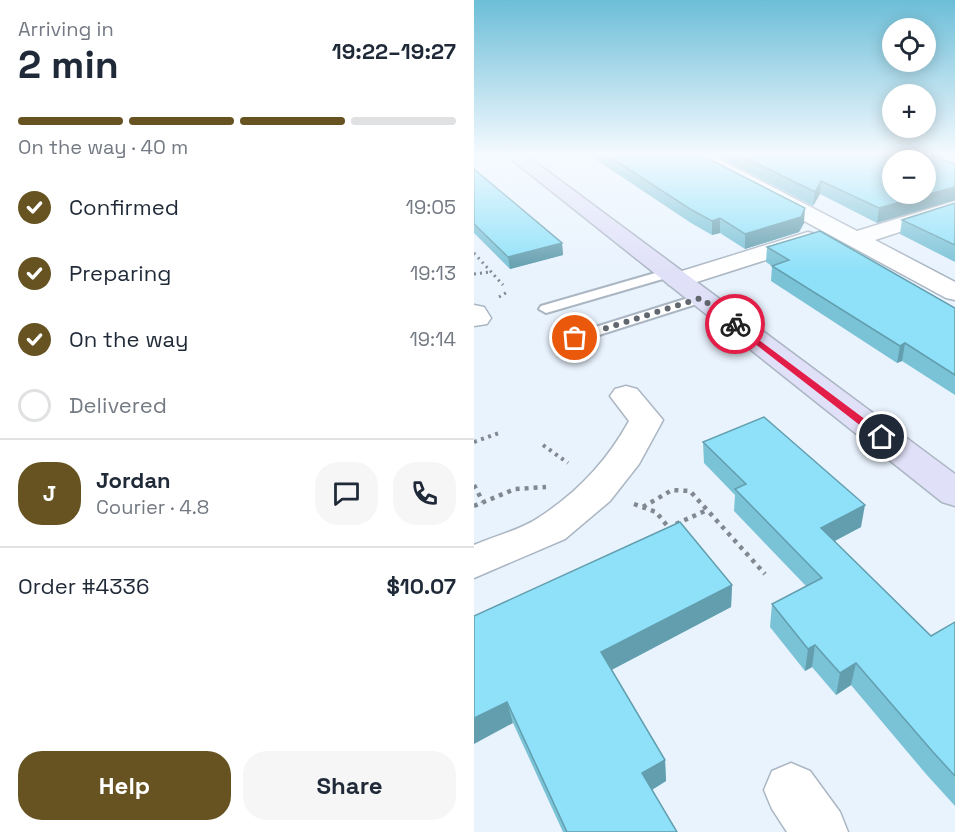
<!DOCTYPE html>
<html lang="en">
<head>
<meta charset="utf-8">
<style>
  :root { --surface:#fff; --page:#f6f6f7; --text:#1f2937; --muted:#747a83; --line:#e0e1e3; --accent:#665321 }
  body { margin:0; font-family:"Space Grotesk",sans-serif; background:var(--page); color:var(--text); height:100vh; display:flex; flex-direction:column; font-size:22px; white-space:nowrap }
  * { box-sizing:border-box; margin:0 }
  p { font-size:20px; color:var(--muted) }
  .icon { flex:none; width:33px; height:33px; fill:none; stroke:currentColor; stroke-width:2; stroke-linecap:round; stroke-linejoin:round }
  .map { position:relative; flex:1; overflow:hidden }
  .panel { display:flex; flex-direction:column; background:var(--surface); width:474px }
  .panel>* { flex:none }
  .fabs { position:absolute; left:408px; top:18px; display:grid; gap:12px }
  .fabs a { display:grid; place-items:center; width:54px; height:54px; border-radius:50%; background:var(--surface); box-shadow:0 3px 15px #0003; font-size:30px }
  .pin { position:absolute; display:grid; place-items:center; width:51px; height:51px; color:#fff; margin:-26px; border:3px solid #fff; border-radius:50%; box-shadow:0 2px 6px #0007 }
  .courier { position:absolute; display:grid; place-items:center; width:60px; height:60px; margin:-30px; border:4px solid #e11d48; border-radius:50%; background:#fff; color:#222; box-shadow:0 2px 8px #0007 }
  .summary em { font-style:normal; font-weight:600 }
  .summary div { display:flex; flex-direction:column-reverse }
  .summary { display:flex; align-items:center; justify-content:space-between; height:102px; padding:0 18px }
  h1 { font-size:39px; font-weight:600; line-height:45px }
  .bar { display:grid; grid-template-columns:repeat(4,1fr); gap:9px 6px; align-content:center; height:72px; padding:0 18px }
  .bar i { height:8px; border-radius:4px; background:var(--line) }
  .bar .selected { background:var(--accent) }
  .bar p { grid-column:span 4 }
  .line { display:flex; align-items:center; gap:15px; padding:0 18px; border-top:2px solid var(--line) }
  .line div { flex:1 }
  .round { display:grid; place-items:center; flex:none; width:63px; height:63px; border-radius:24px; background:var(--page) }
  ol { padding:0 18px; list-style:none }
  li { display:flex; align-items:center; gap:18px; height:66px }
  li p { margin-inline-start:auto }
  li .icon { padding:6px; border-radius:50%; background:var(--accent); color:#fff; stroke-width:4 }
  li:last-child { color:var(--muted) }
  li i { width:33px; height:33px; border:3px solid var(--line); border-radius:50% }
  .button { display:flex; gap:12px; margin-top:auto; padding:12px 18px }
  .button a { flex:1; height:69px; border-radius:24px; background:var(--accent); color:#fff; font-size:24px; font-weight:600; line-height:69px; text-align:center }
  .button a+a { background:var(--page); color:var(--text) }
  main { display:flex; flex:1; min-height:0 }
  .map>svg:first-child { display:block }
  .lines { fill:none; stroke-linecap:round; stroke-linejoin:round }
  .lane-casing { stroke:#abb6c3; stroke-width:4 }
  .street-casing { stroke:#abb6c3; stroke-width:3 }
  .secondary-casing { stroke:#abb6c3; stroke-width:3 }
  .path-far2 { stroke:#818890; stroke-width:3; stroke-dasharray:2 4; stroke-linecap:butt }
  .path-far1 { stroke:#818890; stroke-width:4; stroke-dasharray:3 4.5; stroke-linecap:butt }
  .path { stroke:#818890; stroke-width:4.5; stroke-dasharray:4 5; stroke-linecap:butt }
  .lane { fill:#fff; fill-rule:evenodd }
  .street { fill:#fff; fill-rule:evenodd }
  .secondary { fill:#e0e0f8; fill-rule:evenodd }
  .wall { fill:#7ac2d6 }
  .shaded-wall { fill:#639eae }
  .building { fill:#8ee1f9; stroke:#639eae; stroke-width:1.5; fill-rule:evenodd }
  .route { fill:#e11d48 }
  .done { stroke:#61676e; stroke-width:6; stroke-dasharray:0 10.8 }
</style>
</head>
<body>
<main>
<section class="panel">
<div class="summary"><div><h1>2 min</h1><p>Arriving in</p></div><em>19:22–19:27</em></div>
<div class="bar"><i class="selected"></i><i class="selected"></i><i class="selected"></i><i></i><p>On the way · 40 m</p></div>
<ol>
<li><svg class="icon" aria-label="check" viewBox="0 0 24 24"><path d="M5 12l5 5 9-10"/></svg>Confirmed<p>19:05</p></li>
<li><svg class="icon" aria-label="check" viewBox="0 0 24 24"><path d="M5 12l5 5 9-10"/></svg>Preparing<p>19:13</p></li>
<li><svg class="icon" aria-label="check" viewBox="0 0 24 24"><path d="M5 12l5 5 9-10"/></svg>On the way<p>19:14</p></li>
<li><i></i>Delivered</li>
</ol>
<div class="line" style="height:108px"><b class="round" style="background:var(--accent);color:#fff">J</b><div><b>Jordan</b><p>Courier · 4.8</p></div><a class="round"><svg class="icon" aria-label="chat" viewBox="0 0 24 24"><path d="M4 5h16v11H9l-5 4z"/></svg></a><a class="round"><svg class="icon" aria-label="phone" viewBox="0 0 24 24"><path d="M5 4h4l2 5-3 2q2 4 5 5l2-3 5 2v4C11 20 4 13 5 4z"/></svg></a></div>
<div class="line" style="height:78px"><div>Order #4336</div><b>$10.07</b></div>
<div class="button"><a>Help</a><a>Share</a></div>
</section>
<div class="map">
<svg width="481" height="832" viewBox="0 0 481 832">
  <rect width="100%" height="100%" fill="#e9f3fe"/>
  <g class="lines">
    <g class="lane-casing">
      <path id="lane" d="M 195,269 L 199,270 L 201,273 L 199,276 L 72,313 L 65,309 L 67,306 Z
        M 227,294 L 234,298 L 232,301 L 106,341 L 96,341 L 94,338 L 96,335 Z"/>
    </g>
    <g class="street-casing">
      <path id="street" d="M 214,155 L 237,155 L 383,231 L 481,201 L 481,214 L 401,240 L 481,282 L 481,300 L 472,298 L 216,159 Z
        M 334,232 L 342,234 L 346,239 L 342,244 L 204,288 L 195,285 L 191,280 L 195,275 Z
        M 0,305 L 10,307 L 17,318 L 13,324 L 0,326 Z
        M 152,386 L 163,389 L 189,420 L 165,464 L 136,501 L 91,539 L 0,578 L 0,545 C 21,536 46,530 64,518 C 103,493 133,461 155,421 L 136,396 L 141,389 Z
        M 317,763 L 336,771 L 366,812 L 374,832 L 313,832 L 298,809 L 290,790 L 298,771 Z"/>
    </g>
    <g class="secondary-casing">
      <path id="secondary" d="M 32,155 L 52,155 L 481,474 L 481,506 L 468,502 Z"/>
    </g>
    <path class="path-far2" d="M 0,253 L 29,285
      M 0,274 L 17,272
      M 25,297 L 35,291"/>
    <path class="path-far1" d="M 0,442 L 28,432
      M 69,445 L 94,463"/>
    <path class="path" d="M 0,485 L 9,502
      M 160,504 L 182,512 L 195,528
      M 0,506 L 41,489 L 72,487
      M 169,507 L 198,490 L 216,491 L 291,574
      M 202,524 L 233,510"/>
    <use href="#lane" class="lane"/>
    <use href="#street" class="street"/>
    <use href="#secondary" class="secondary"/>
  </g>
  <path class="wall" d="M 115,155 L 227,155 L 330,223 L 325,232 L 271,249 L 246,233 L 238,235 L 217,223 Z
    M 241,155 L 481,155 L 466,159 L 403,223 L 346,194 L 339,206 Z
    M 0,169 L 88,243 L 89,255 L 36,269 L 0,233 Z
    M 481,203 L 481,262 L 426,234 L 428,220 Z
    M 293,247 L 481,308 L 481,395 L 428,361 L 423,363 L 297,281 L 298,266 L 292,262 Z
    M 229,442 L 387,527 L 360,541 L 457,636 L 481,622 L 481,806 L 452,774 L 377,685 L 362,695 L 338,667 L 331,671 L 296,627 L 298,604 L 332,586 L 260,511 L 261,495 L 230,463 Z
    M 258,585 L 257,607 L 137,670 L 191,760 L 192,781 L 178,790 L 203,832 L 89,832 L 39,723 L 0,616 Z"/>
  <path class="shaded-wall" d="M 446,155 L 481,155 L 452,162 Z
    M 347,181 L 346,194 L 339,206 L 341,192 Z
    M 481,187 L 481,200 L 403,223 L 405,208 Z
    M 331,208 L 330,223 L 325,232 L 271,249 L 271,234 Z
    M 246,218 L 246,233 L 238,235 L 238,221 Z
    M 88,243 L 89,255 L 36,269 L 34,257 Z
    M 431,343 L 428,361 L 423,363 L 426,346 Z
    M 391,505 L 387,527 L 344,550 L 347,528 Z
    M 258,585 L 257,607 L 130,674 L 127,652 Z
    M 341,645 L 338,667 L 331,671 L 334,649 Z
    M 382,663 L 377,685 L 362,695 L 366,673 Z
    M 33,702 L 39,723 L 0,744 L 0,718 Z
    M 191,760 L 192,781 L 171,794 L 168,773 Z"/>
  <path class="building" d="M 133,155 L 227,155 L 331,208 L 327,217 L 271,234 L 246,218 L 238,221 L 216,209 Z
    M 266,155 L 456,155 L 481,164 L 481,187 L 405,208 L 347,181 L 341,192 ZM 418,160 L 452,160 L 452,194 L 418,194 Z
    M 0,169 L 88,243 L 34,257 L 0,224 Z
    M 481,203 L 481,245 L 428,220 Z
    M 346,231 L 481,308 L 481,375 L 431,343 L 426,346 L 298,266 L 315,260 L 293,247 Z
    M 290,417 L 391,505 L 347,528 L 457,636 L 481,622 L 481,776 L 459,752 L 382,663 L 366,673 L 341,645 L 334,649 L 298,604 L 348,578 L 261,489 L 272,484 L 229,442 Z
    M 206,522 L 258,585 L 127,652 L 191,760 L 168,773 L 203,832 L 93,832 L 33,702 L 0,718 L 0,616 Z"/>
  <linearGradient id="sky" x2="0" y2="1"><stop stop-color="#6cbed8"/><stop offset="0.57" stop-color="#f5faff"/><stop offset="1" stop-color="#f5faff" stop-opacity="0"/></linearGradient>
  <rect width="481" height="271" fill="url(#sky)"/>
  <path class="route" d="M 261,322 L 412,435 L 412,440 L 405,440 L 258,326 L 257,324 Z"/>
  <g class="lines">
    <path class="done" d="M 101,338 L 227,298 L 261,324"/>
  </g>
</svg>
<div class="fabs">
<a><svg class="icon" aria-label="locate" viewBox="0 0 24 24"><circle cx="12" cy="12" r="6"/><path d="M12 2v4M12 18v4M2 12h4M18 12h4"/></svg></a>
<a>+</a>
<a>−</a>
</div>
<div class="pin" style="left:101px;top:338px;background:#ea580c"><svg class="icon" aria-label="bag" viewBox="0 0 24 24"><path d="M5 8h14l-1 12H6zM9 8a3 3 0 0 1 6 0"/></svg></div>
<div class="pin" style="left:408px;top:437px;background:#1f2937"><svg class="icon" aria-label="home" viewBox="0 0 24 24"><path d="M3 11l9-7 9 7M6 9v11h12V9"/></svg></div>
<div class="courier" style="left:261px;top:324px"><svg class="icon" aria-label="bike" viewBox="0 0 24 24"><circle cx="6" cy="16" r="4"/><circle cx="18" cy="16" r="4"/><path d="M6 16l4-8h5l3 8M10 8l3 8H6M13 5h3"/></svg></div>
</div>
</main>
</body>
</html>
